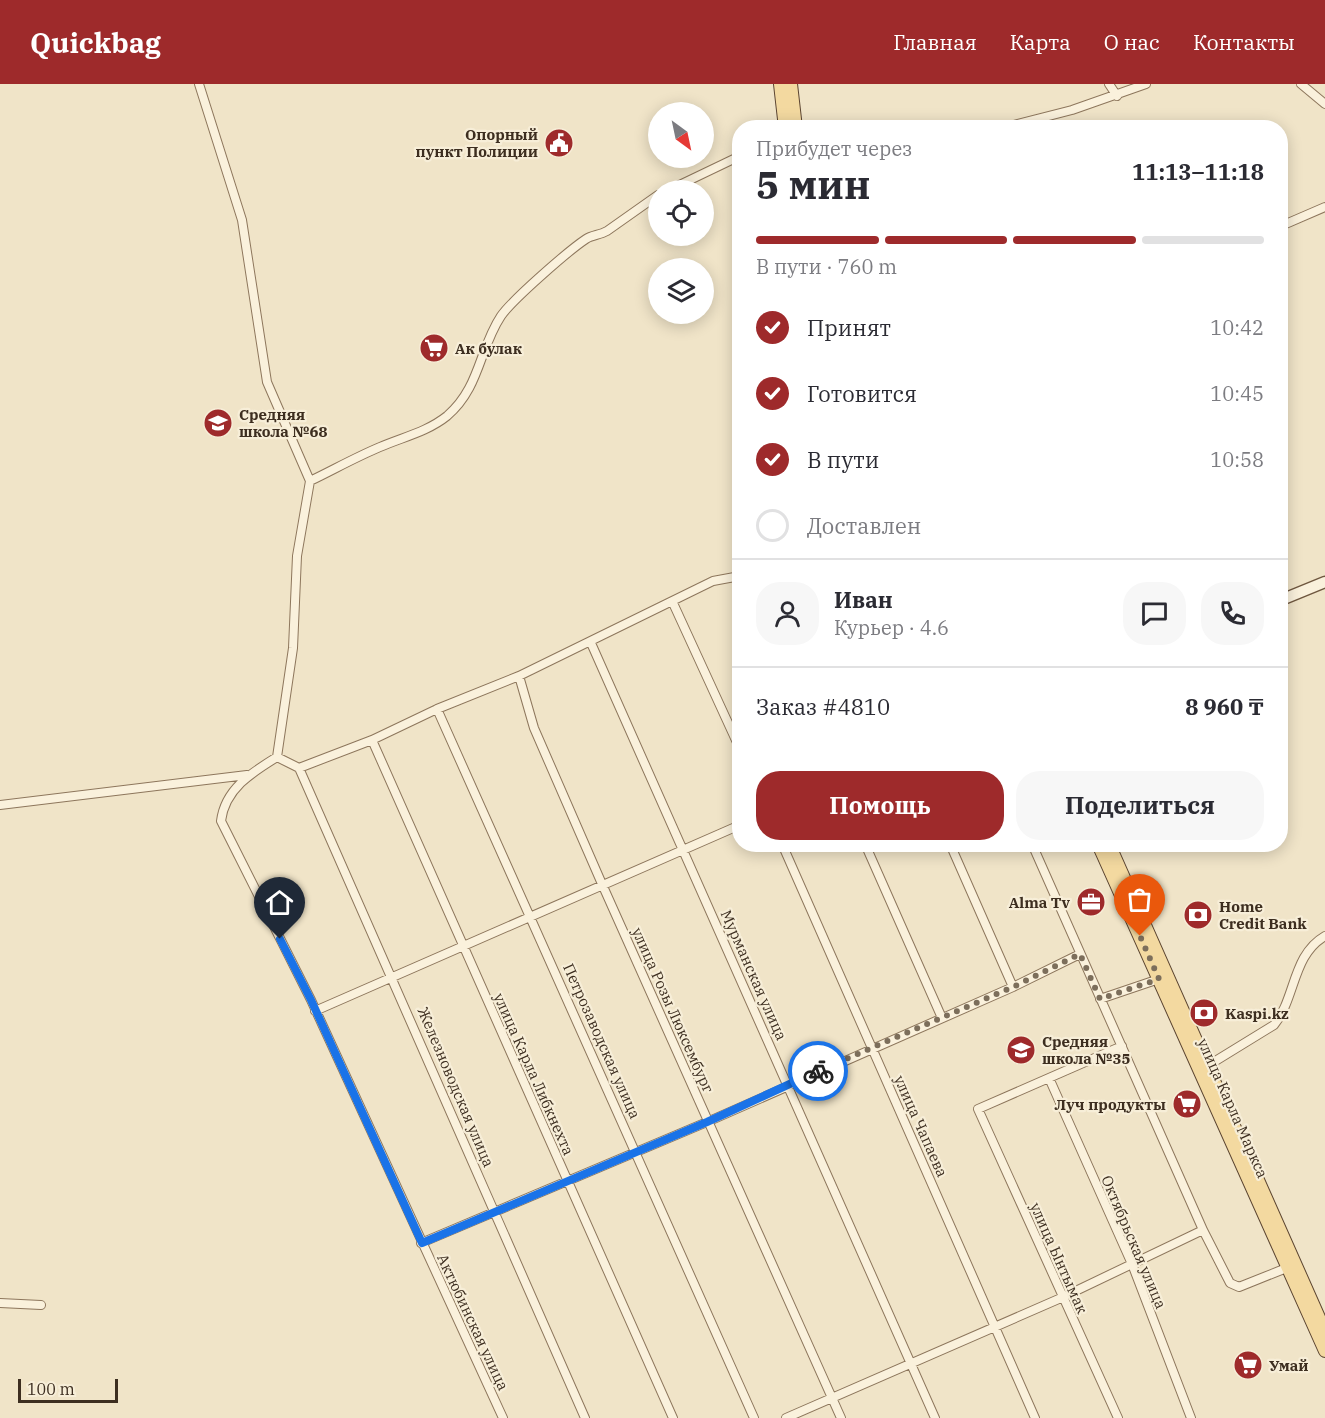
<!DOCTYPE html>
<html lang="ru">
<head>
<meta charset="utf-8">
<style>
  :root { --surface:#fff; --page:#f7f7f7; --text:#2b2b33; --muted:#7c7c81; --line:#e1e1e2; --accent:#9e2a2b }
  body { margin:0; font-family:"IBM Plex Serif",serif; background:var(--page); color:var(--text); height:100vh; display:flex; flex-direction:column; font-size:22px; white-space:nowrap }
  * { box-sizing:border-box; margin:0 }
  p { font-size:20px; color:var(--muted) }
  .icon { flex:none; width:33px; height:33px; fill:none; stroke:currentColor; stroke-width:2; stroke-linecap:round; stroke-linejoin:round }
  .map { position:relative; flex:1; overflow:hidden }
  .sheet { position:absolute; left:732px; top:36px; width:556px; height:732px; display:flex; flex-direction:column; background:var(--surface); border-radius:24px; box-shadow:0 3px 15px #0003 }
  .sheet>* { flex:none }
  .needle { width:39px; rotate:147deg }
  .fabs { position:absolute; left:648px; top:18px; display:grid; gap:12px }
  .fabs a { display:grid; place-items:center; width:66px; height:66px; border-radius:50%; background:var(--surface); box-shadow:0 3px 15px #0003; font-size:30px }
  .scale { position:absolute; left:18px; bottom:15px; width:100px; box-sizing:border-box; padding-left:6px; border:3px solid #3d2e20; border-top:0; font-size:16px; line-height:21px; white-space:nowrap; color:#3d2e20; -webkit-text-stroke:4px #f7eed8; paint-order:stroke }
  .pin { position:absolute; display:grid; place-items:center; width:51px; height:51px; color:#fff; margin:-62px -26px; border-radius:50% 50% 50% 0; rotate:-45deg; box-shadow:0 0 6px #0007 }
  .pin .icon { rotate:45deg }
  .courier { position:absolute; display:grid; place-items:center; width:60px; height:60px; margin:-30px; border:4px solid #1a73e8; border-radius:50%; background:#fff; color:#222; box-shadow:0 2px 8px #0007 }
  .overview em { font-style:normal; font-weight:700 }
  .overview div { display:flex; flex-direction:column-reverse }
  .overview { display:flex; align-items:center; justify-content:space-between; height:102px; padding:0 24px }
  h1 { font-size:39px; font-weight:700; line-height:45px }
  .bar { display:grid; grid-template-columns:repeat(4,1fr); gap:9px 6px; align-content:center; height:72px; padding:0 24px }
  .bar i { height:8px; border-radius:4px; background:var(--line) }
  .bar .active { background:var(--accent) }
  .bar p { grid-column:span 4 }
  .line { display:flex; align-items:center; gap:15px; padding:0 24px; border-top:2px solid var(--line) }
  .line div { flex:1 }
  .round { display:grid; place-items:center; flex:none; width:63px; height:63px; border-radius:24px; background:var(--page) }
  ol { padding:0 24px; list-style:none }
  li { display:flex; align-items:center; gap:18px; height:66px }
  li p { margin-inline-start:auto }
  li .icon { padding:6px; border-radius:50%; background:var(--accent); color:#fff; stroke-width:4 }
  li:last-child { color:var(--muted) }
  li i { width:33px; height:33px; border:3px solid var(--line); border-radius:50% }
  .button { display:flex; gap:12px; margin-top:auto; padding:12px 24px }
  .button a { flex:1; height:69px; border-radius:24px; background:var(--accent); color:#fff; font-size:24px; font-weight:700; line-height:69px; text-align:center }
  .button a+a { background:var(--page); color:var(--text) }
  header { display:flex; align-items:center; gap:36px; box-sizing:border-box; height:84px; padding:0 30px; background:var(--accent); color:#fff }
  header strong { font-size:28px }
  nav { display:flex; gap:33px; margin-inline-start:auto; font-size:21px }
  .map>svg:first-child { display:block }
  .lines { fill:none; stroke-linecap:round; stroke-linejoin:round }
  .street-casing { stroke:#8d765c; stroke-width:10 }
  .secondary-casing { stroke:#6f573f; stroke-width:13 }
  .primary-casing { stroke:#5b4430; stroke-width:14 }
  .street { stroke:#faf1dc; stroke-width:8 }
  .secondary { stroke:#faf1dc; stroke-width:10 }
  .primary { stroke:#f3d9a0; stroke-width:12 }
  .done { stroke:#7c6e5b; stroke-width:6; stroke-dasharray:0 10.8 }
  .route { stroke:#1a73e8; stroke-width:8 }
  .labels { text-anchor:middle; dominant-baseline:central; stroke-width:4.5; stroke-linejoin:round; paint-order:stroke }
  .poi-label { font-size:15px; font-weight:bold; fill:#3d2e20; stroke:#f7eed8; text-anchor:start }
  .street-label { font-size:15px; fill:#3d2e20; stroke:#f7eed8 }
</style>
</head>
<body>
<header>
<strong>Quickbag</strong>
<nav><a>Главная</a><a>Карта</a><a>О нас</a><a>Контакты</a></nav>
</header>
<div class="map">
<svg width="1325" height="1334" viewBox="0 0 1325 1334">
  <rect width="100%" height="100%" fill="#f0e4c8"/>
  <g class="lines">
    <g class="street-casing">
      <path id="street" d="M 199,0 L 242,136 L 267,298 L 310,397 L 297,472 L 293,564 L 277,673
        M 1109,0 L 1117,12
        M 1301,0 L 1325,20
        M 1002,44 L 1072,26 L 1146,0
        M 669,106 L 740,72
        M 1281,142 L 1325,123
        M 310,397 C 333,386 356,373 380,363 C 403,353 427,348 447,332 C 480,304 479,265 501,232 C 512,216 568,167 586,155 C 592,151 600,151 607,147 L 658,111
        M 673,519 L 740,665
        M 591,559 L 935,1334
        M 519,592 L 534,644 L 602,800 L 841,1334
        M 437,625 L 754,1334
        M 372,656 L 673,1334
        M 299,684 L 585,1334
        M 0,721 L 247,691
        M 782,760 L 1035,1334
        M 865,760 L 942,934
        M 950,760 L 1013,903
        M 1032,760 L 1203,1146 L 1230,1199 L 1239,1203 L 1289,1183
        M 1100,915 L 1159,895
        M 315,927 L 740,741
        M 1204,984 L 1274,941 C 1296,914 1292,871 1325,852
        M 1049,994 L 1132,1180 L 1191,1334
        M 421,1159 L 707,1038 L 1013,903 L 1080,870
        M 0,1219 L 41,1221
        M 503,1334 L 311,916 L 221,737 C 225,705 251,689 277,673 L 299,684 L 372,656 L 437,625 L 519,592 L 713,497 L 740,492
        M 786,1334 L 1061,1214 L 1203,1146
        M 1118,1334 L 978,1025 L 1122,962"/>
    </g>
    <g class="secondary-casing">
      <path id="secondary" d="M 1281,516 L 1325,498"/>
    </g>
    <g class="primary-casing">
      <path id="primary" d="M 780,0 L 785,44
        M 791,0 L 796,44
        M 1098,760 L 1325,1267
        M 1109,760 L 1325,1247"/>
    </g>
    <use href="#street" class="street"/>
    <use href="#secondary" class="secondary"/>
    <use href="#primary" class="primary"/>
  </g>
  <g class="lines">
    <path class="done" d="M 818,987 L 1013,903 L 1080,870 L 1100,915 L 1159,895 L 1140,852"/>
    <path class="route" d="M 280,855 L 311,916 L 422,1159 L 707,1038 L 818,987"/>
  </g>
  <defs>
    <g id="civic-disc" transform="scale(1.5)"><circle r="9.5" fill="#9e2a2b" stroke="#f7eed8"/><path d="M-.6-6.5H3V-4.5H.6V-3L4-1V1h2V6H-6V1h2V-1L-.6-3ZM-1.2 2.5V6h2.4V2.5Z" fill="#fff"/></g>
    <g id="supermarket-disc" transform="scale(1.5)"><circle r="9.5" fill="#9e2a2b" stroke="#f7eed8"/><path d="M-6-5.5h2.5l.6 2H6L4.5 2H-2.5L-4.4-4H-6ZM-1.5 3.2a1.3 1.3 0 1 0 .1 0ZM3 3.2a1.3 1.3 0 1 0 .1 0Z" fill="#fff"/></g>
    <g id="school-disc" transform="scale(1.5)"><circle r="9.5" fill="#9e2a2b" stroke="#f7eed8"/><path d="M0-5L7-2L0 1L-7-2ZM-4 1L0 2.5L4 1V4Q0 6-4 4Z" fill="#fff"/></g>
    <g id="office-disc" transform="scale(1.5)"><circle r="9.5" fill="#9e2a2b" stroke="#f7eed8"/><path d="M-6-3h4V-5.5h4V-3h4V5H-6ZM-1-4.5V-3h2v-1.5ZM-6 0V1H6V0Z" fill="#fff"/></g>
    <g id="bank-disc" transform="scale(1.5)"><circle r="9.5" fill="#9e2a2b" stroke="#f7eed8"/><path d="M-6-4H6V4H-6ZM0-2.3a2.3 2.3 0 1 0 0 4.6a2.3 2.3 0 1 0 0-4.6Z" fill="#fff"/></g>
  </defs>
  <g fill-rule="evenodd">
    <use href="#civic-disc" x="559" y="59"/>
    <use href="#supermarket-disc" x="434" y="264"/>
    <use href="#school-disc" x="218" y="339"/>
    <use href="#office-disc" x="1091" y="818"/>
    <use href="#bank-disc" x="1198" y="831"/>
    <use href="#bank-disc" x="1204" y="929"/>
    <use href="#school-disc" x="1021" y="966"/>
    <use href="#supermarket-disc" x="1187" y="1020"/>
    <use href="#supermarket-disc" x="1248" y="1281"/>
  </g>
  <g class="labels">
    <g class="poi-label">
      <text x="538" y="50" text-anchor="end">Опорный<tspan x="538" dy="17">пункт Полиции</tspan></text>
      <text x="455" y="264">Ак булак</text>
      <text x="239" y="330">Средняя<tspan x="239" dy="17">школа №68</tspan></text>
      <text x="1070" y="818" text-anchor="end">Alma Tv</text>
      <text x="1219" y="822">Home<tspan x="1219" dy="17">Credit Bank</tspan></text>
      <text x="1225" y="929">Kaspi.kz</text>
      <text x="1042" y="957">Средняя<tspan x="1042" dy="17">школа №35</tspan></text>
      <text x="1166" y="1020" text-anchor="end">Луч продукты</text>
      <text x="1269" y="1281">Умай</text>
    </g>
    <g class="street-label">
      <text transform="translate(754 891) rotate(66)">Мурманская улица</text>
      <text transform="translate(673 926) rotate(66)">улица Розы Люксембург</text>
      <text transform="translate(602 957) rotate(66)">Петрозаводская улица</text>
      <text transform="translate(534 990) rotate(66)">улица Карла Либкнехта</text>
      <text transform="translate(456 1003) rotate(67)">Железноводская улица</text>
      <text transform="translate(1233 1024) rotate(66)">улица Карла Маркса</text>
      <text transform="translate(921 1042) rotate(66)">улица Чапаева</text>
      <text transform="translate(1134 1158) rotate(67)">Октябрьская улица</text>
      <text transform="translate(1059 1174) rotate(66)">улица Ынтымак</text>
      <text transform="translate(473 1238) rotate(65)">Актюбинская улица</text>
    </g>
  </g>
</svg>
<div class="fabs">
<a><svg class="needle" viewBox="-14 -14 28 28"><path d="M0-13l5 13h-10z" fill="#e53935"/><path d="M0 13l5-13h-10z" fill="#7c7c81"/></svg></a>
<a><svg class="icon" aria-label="locate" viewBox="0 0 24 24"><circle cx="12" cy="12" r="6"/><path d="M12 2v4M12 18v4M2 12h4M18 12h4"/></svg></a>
<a><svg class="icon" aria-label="layers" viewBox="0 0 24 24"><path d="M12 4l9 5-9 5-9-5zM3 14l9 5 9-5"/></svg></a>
</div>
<div class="scale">100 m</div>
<div class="pin" style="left:1140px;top:852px;background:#ea580c"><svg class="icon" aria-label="bag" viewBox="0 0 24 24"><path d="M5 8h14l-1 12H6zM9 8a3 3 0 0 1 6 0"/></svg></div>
<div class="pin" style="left:280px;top:855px;background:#1f2937"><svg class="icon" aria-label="home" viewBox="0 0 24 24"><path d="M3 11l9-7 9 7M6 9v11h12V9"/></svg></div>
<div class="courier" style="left:818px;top:987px"><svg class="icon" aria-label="bike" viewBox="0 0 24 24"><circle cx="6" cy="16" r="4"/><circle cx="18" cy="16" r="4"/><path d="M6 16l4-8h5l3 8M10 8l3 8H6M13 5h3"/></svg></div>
<section class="sheet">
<div class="overview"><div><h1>5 мин</h1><p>Прибудет через</p></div><em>11:13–11:18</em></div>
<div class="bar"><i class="active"></i><i class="active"></i><i class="active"></i><i></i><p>В пути · 760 m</p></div>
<ol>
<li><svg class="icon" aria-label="check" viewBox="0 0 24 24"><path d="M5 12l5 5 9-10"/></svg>Принят<p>10:42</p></li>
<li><svg class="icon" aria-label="check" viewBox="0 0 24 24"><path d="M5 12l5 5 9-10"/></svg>Готовится<p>10:45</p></li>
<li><svg class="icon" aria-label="check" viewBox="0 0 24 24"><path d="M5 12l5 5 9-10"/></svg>В пути<p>10:58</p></li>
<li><i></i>Доставлен</li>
</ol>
<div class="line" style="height:108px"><a class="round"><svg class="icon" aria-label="person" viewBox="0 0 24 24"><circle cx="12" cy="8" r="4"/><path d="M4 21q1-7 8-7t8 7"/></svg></a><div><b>Иван</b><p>Курьер · 4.6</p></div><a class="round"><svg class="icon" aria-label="chat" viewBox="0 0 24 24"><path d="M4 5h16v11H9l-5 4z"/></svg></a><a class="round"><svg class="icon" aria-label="phone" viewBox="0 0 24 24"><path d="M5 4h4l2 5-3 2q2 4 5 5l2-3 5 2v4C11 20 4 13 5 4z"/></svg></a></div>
<div class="line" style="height:78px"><div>Заказ #4810</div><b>8 960 ₸</b></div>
<div class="button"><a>Помощь</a><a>Поделиться</a></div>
</section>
</div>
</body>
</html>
